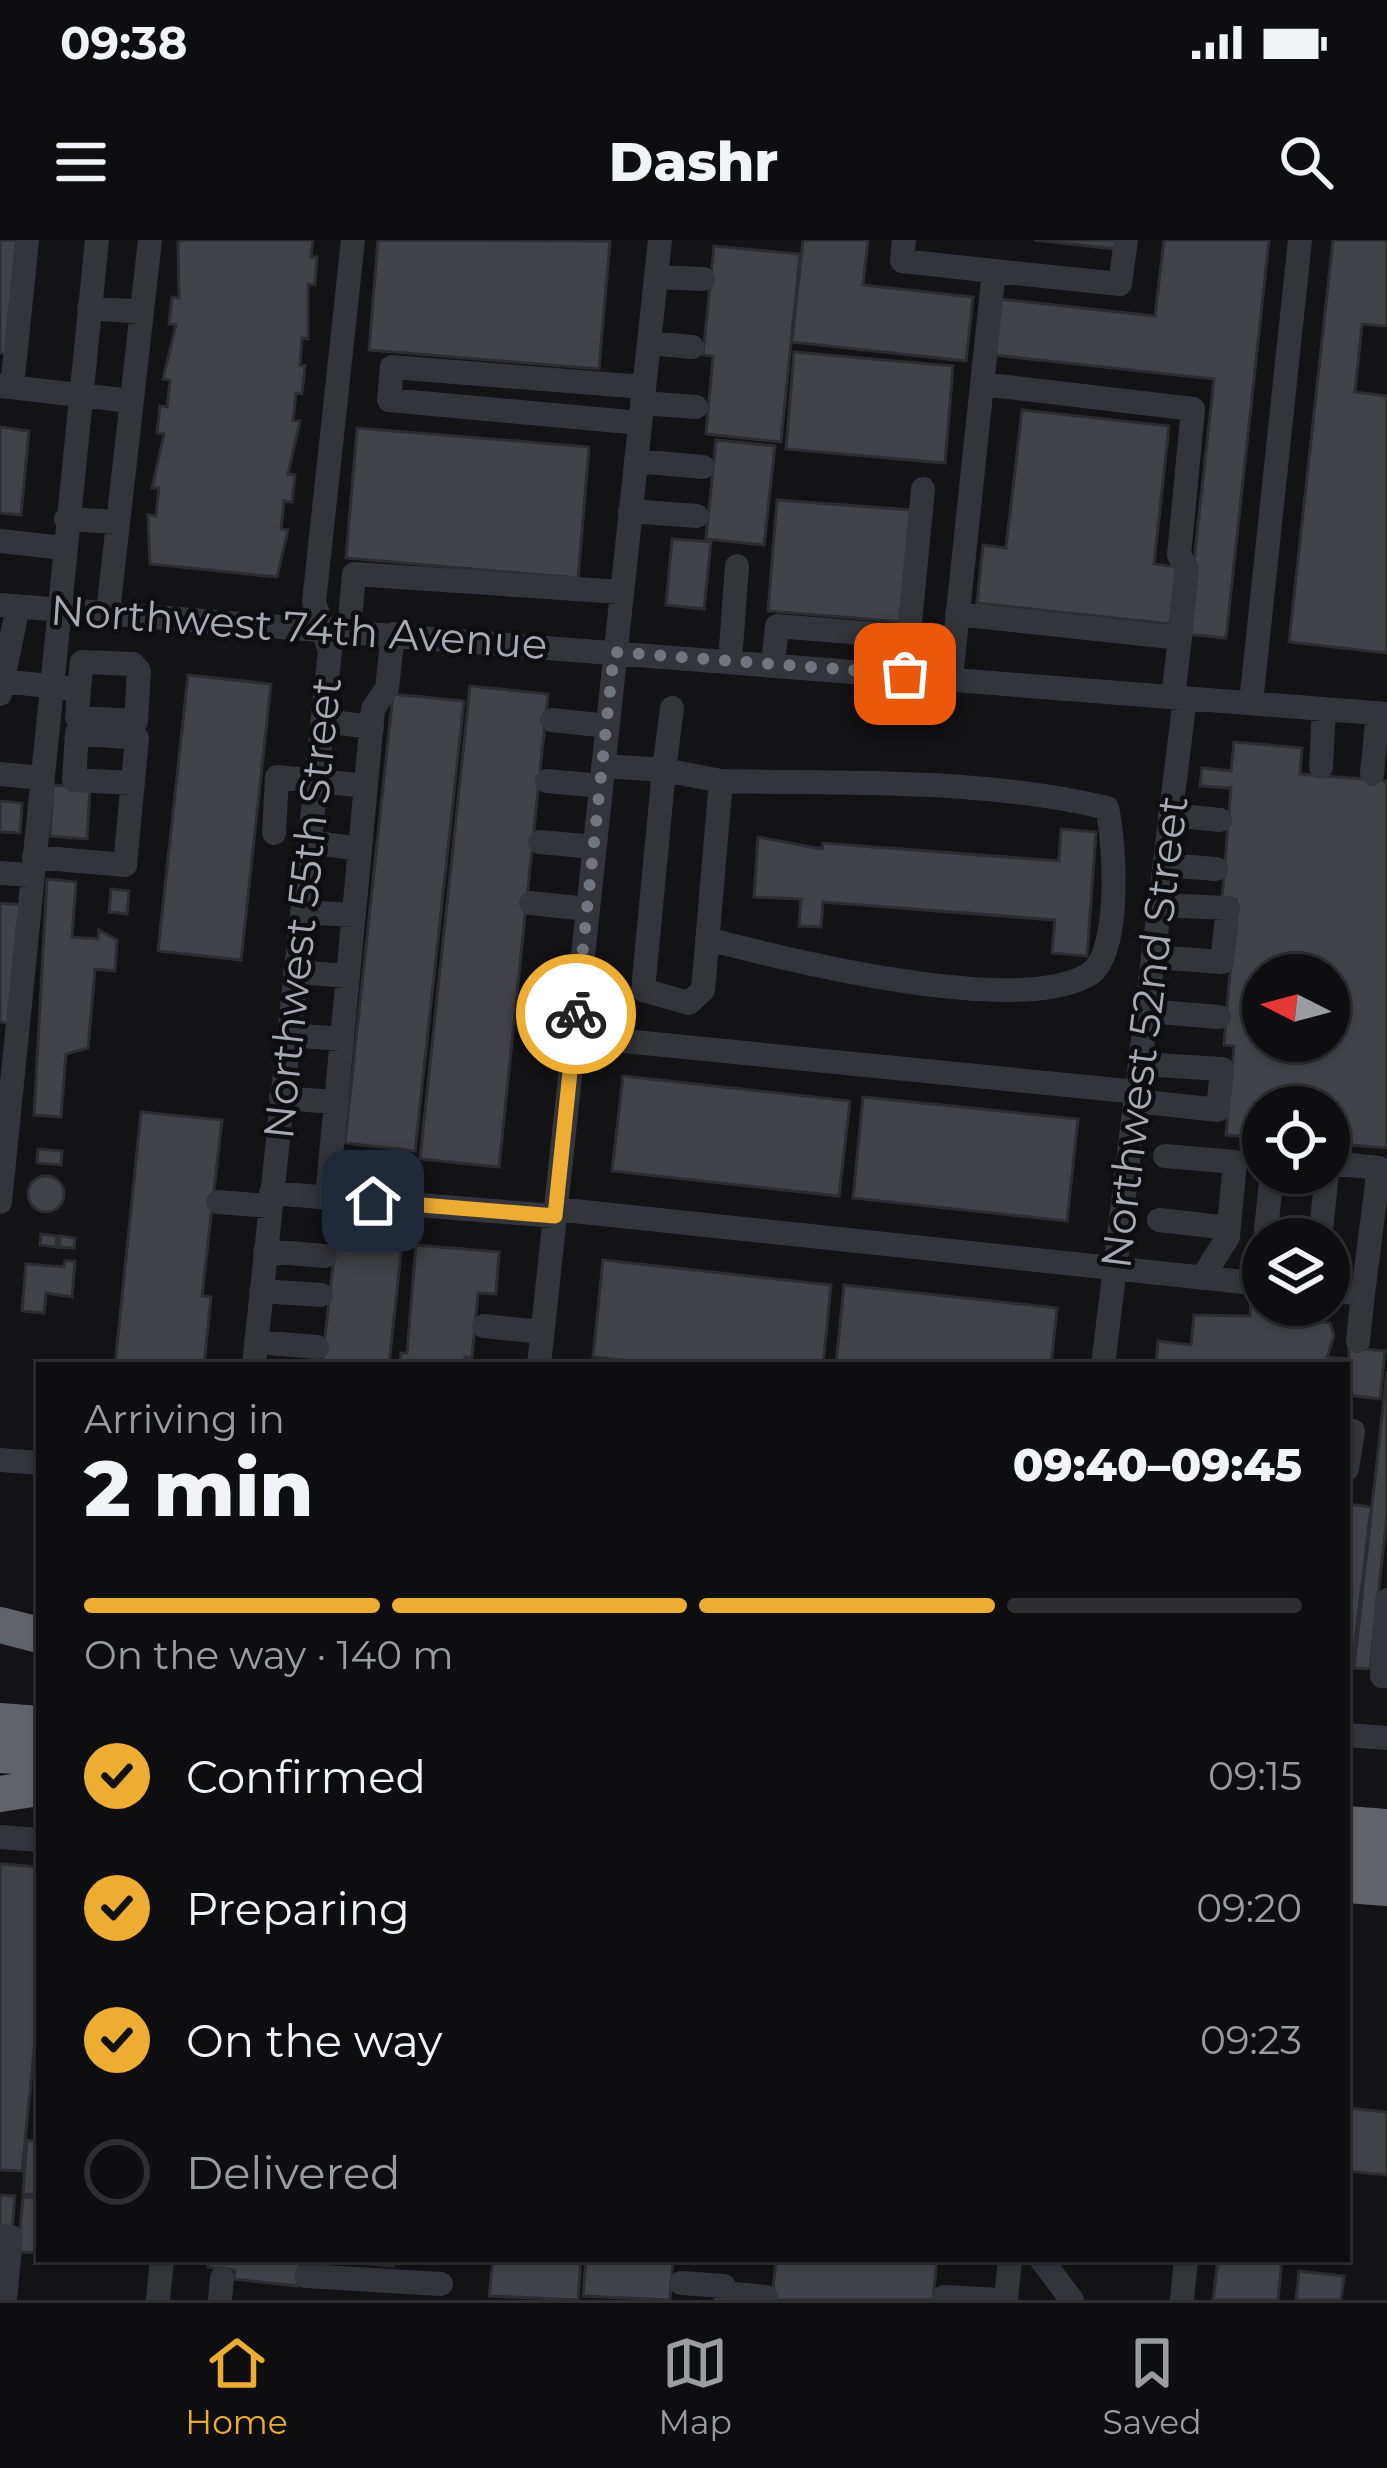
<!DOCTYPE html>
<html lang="en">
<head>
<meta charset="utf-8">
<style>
  :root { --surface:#0e0e10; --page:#1c1c1e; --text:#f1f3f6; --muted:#9b9c9f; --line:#2e2e30; --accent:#edac32 }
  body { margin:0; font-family:Montserrat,sans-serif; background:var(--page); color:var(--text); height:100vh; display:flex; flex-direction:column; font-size:45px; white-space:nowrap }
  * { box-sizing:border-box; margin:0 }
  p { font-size:39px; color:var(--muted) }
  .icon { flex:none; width:66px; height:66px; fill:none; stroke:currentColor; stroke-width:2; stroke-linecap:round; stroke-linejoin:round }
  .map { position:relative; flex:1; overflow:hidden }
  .sheet { position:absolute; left:36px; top:1122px; width:1314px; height:900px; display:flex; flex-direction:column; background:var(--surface); border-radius:0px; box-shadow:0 3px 9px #0004,0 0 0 3px var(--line) }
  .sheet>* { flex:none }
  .needle { width:78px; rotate:276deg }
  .buttons { position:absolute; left:1242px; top:714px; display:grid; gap:24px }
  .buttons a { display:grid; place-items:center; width:108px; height:108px; border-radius:50%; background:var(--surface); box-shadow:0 3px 9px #0004,0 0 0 3px var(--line); font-size:60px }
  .pin { position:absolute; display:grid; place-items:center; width:102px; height:102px; color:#fff; margin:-51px; border-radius:24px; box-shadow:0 6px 18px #0006 }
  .courier { position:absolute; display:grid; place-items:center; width:120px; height:120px; margin:-60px; border:9px solid #edac32; border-radius:50%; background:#fff; color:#222; box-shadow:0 3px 15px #0007 }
  .headline em { font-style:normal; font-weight:800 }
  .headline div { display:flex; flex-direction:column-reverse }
  .headline { display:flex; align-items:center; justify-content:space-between; height:204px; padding:0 48px }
  h1 { font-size:78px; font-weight:800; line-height:90px }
  .bar { display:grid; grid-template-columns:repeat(4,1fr); gap:18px 12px; align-content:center; height:144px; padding:0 48px }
  .bar i { height:15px; border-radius:9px; background:var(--line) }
  .bar .current { background:var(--accent) }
  .bar p { grid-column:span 4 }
  ol { padding:0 48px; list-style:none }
  li { display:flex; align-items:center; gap:36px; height:132px }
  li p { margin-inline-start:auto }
  li .icon { padding:12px; border-radius:50%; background:var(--accent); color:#111; stroke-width:4 }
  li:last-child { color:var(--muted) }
  li i { width:66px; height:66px; border:6px solid var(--line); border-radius:50% }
  .status { display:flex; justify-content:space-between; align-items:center; height:84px; padding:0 60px; background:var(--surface); direction:ltr }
  .status svg { height:33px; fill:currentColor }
  header { display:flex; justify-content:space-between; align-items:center; height:156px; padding:0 48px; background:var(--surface); font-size:54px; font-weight:800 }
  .dock { display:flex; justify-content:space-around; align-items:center; height:168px; border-top:3px solid var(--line); background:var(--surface); font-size:33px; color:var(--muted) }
  .dock a { display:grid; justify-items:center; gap:6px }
  .dock .current { color:var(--accent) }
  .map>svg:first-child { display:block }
  .building { fill:#424348; stroke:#2d2d31; stroke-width:3; fill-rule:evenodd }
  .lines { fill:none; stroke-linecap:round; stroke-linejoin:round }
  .minor { stroke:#34353a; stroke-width:24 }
  .highway { stroke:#60636a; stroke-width:36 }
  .done { stroke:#72757d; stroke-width:12; stroke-dasharray:0 21.6 }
  .route { stroke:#edac32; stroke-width:15 }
  .labels { text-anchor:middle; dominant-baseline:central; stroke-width:9; stroke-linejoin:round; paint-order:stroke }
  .street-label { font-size:42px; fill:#a5aab5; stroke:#0e0e10 }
</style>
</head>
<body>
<div class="status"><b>09:38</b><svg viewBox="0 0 49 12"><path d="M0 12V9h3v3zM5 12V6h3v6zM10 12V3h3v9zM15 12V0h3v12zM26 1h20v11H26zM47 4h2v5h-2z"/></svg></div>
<header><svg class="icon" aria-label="menu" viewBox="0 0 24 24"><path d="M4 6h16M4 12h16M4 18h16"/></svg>Dashr<svg class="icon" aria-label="search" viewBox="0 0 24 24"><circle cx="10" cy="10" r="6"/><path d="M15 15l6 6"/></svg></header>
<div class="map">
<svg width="1387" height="2060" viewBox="0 0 1387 2060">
  <rect width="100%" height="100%" fill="#131315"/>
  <path class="building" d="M 0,0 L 19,0 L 7,113 L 0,113 Z
    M 184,0 L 313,0 L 311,17 L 317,17 L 315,45 L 308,44 L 308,99 L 302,98 L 300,125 L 305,126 L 302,154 L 296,153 L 293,181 L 300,181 L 288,234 L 295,235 L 292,262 L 284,261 L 281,289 L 288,290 L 277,337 L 150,324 L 148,275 L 156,276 L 159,248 L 152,248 L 164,194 L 157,193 L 160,166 L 167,167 L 170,140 L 163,139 L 176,85 L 169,84 L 172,57 L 179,58 L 178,2 Z
    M 378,0 L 610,1 L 599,129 L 369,110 Z
    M 803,0 L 868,0 L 863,45 L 973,57 L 966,121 L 792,102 Z
    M 1034,0 L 1117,0 L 1116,9 Z
    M 1164,0 L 1269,0 L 1226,398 L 1186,394 L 1214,139 L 994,115 L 1000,59 L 1155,76 Z
    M 1333,0 L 1387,0 L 1387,86 L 1362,84 L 1355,152 L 1387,156 L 1387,413 L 1289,402 Z
    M 714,6 L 800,14 L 781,202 L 706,194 L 713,116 L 703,115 Z
    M 794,112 L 953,126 L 945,223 L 786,209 Z
    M 1022,170 L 1169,186 L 1154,324 L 1177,327 L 1170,384 L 977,363 L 983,305 L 1006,308 Z
    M 0,187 L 29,191 L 21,275 L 0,273 Z
    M 357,188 L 589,207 L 578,338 L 346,318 Z
    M 716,200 L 775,206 L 764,305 L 706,299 Z
    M 777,260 L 911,270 L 902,382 L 768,371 Z
    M 672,299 L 711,302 L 704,369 L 666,365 Z
    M 188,435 L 271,444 L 241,720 L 158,711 Z
    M 470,446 L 548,454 L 499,927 L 420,919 Z
    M 393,454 L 464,461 L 415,911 L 345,903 Z
    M 1234,502 L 1302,508 L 1300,534 L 1387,541 L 1387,908 L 1329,903 L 1329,867 L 1263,867 L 1263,898 L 1226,895 L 1234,806 L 1224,805 L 1236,660 L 1222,659 L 1231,548 L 1200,546 L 1202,528 L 1231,531 ZM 1263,735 L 1329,735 L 1329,801 L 1263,801 Z
    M 53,545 L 90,548 L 87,599 L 50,596 Z
    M 0,561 L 22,563 L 20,593 L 0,592 Z
    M 1061,589 L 1096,592 L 1087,716 L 1052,713 L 1055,680 L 823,662 L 821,687 L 799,686 L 801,659 L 754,657 L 758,597 L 822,609 L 823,603 L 1059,621 Z
    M 47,639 L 76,642 L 72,697 L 98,699 L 99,690 L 117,700 L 115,731 L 95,729 L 88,808 L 66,814 L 61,877 L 34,875 Z
    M 111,649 L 129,651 L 127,674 L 109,672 Z
    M 0,663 L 23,665 L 11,783 L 0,782 Z
    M 623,836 L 850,861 L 839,956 L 612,931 Z
    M 863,857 L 1078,879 L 1067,981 L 853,958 Z
    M 141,872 L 222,880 L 202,1056 L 211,1057 L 204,1125 L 115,1125 Z
    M 38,909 L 62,911 L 61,925 L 37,923 Z
    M28 954a18 18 0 1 1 36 0a18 18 0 1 1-36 0Z
    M 41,994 L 57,996 L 56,1007 L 40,1005 Z
    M 60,996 L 75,998 L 74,1008 L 59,1007 Z
    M 336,996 L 402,1003 L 389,1125 L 322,1125 Z
    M 416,1005 L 499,1012 L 496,1054 L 478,1053 L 472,1118 L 465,1117 L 464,1125 L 400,1125 L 401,1113 L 407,1113 Z
    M 603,1020 L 831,1045 L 823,1125 L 668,1125 L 593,1117 Z
    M 65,1021 L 75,1021 L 72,1057 L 46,1053 L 44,1073 L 22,1071 L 26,1024 L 64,1027 Z
    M 844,1045 L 1057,1068 L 1051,1125 L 836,1125 Z
    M 1251,1060 L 1268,1065 L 1267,1076 L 1330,1083 L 1334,1096 L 1327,1117 L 1349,1119 L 1349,1108 L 1385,1111 L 1380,1159 L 1347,1155 L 1347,1125 L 1156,1125 L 1158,1101 L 1191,1105 L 1194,1075 L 1250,1076 Z
    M 1387,1131 L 1387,1275 L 1370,1429 L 1354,1428 Z
    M 1347,1264 L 1371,1267 L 1351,1436 L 1347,1435 Z
    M 0,1624 L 39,1627 L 39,1762 L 22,1931 L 0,1930 Z
    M 1347,1868 L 1387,1872 L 1387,1935 L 1347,1931 Z
    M 27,1900 L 39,1901 L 39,1955 L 23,1954 Z
    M 0,1955 L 15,1956 L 12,1990 L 0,1989 Z
    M 23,1957 L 39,1958 L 39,2013 L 18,2012 Z
    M 209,2019 L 301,2019 L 298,2046 L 234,2039 L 235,2030 L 208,2027 Z
    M 320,2019 L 394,2019 L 393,2026 Z
    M 493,2019 L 581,2019 L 578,2060 L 489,2056 Z
    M 586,2019 L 673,2019 L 670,2060 L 583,2056 Z
    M 776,2019 L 937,2019 L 933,2060 L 772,2060 Z
    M 1218,2019 L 1282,2019 L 1278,2060 L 1213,2060 Z
    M 1299,2031 L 1344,2036 L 1341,2060 L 1296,2060 Z"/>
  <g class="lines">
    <path class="minor" d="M 904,0 L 902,21 L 994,31
      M 656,37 L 703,39
      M 89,68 L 142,72
      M 649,103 L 692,107
      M 0,146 L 131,161
      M 12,147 L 27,0
      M 642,163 L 696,167
      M 640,183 L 389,160 L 392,127 L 644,147
      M 636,221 L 703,227
      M 630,271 L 697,276
      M 66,279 L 118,282
      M 0,301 L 63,308
      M 0,365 L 1387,474
      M 108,372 L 150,0
      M 957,374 L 1180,398 L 1187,329 L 1179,315 L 1193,169 L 982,144
      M 349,391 L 354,334 L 621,352
      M 730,421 L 737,326
      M 773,424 L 777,386 L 910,397
      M 905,434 L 923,249
      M 951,438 L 994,31 L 1120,44 L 1126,0
      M 0,441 L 79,449 L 82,422 L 133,424 L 139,431 L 136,481 L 77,478 L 79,449
      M 0,454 L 18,366
      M 1173,457 L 1180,398
      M 1251,463 L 1300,0
      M 552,480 L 607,486
      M 323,481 L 372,487
      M 603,526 L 664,530 L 672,468
      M 1321,527 L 1324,469
      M 664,530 L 721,541 L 703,750 L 689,763 L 643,750 Z
      M 0,534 L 42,538
      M 1372,534 L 1378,473
      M 547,541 L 601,546
      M 1170,575 L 1220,580
      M 274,593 L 277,537 L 366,546
      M 309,602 L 360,609 L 336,862
      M 540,602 L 594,607
      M 360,609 L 373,469 L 387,448 L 393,394
      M 34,617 L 125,625 L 137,498 L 77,493 L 74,540 L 133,543
      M 1164,625 L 1216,629
      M 0,633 L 32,635
      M 531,663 L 587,669
      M 302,672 L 354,675
      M 707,699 C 788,720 1015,777 1088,735 C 1122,716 1115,602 1107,568 C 983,538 848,544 721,541
      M 1153,717 L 1222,722 L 1228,668 L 1159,665
      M 295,732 L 348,736
      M 1146,771 L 1219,777
      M 288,795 L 342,799
      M 574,796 L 1137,852
      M 281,858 L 336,862 L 327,957
      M 1136,861 L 1218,870 L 1222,829 L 1140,824
      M 1165,916 L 1235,922 L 1228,997 L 1202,1038
      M 1329,923 L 1379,928 L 1363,1054
      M 271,953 L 555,976
      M 0,962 L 97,0
      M 218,962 L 270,966
      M 555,969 L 1263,1044
      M 1159,980 L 1229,988
      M 1265,999 L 1272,933
      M 1320,999 L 1327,933
      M 265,1011 L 325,1016
      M 1329,1050 L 1363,1054 L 1358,1101
      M 261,1051 L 321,1055
      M 484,1086 L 542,1092
      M 256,1102 L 317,1107
      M 254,1125 L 330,411 L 314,362 L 353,0
      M 539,1125 L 660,0
      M 1103,1125 L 1185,458
      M 1347,1190 L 1353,1191 L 1347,1229
      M 0,1220 L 39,1223
      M 1387,1360 L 1382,1436 L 1387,1436
      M 1347,1495 L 1387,1498
      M 0,1597 L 39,1600
      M 0,1996 L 11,1997 L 5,2060
      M 1041,2019 L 1072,2060
      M 306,2036 L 441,2044
      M 681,2043 L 724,2046
      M 724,2053 L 766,2057
      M 944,2057 L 1000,2060
      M 158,2060 L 162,2019
      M 220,2060 L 222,2038
      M 1006,2060 L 1010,2019
      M 1182,2060 L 1186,2019"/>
    <path class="highway" d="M 0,1385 L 39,1395
      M 0,1481 L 39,1484
      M 0,1515 L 39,1518
      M 0,1554 L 39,1548
      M 1347,1584 L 1387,1587
      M 1347,1619 L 1387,1622
      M 1347,1645 L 1387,1648"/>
  </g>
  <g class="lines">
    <path class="done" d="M 576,774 L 614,412 L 905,434"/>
    <path class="route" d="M 373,961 L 555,976 L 576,774"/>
  </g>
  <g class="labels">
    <g class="street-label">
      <text transform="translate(299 387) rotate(4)">Northwest 74th Avenue</text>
      <text transform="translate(302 668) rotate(-84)">Northwest 55th Street</text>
      <text transform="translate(1144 792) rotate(-83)">Northwest 52nd Street</text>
    </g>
  </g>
</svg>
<div class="buttons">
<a><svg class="needle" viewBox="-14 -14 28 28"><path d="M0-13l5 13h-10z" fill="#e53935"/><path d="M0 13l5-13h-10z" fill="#9b9c9f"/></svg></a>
<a><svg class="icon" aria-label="locate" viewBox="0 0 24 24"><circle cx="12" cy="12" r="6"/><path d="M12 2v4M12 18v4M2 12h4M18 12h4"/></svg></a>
<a><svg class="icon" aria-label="layers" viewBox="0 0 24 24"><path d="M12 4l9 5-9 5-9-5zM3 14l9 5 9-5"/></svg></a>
</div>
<div class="pin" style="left:905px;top:434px;background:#ea580c"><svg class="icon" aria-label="bag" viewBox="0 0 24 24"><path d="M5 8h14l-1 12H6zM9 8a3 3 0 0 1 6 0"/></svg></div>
<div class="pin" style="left:373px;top:961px;background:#1f2937"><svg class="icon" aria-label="home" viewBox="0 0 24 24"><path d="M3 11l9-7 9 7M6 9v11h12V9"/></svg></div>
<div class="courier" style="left:576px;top:774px"><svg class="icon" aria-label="bike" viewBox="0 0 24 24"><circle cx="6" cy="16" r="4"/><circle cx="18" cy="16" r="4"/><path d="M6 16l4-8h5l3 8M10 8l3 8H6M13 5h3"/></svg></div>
<section class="sheet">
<div class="headline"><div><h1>2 min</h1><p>Arriving in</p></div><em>09:40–09:45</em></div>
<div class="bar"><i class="current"></i><i class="current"></i><i class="current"></i><i></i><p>On the way · 140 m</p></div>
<ol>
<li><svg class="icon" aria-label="check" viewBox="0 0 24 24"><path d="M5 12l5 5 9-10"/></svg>Confirmed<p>09:15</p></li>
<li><svg class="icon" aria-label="check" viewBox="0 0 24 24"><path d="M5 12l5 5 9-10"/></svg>Preparing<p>09:20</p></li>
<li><svg class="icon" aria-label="check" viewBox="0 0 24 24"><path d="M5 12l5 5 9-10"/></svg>On the way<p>09:23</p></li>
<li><i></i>Delivered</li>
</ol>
</section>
</div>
<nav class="dock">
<a class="current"><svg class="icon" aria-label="home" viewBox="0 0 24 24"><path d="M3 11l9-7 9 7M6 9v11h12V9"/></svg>Home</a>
<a><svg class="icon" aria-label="map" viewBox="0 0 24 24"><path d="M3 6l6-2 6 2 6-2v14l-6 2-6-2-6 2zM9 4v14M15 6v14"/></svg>Map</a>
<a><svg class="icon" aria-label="saved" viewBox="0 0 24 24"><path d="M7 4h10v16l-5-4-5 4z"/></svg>Saved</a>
</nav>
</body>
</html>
